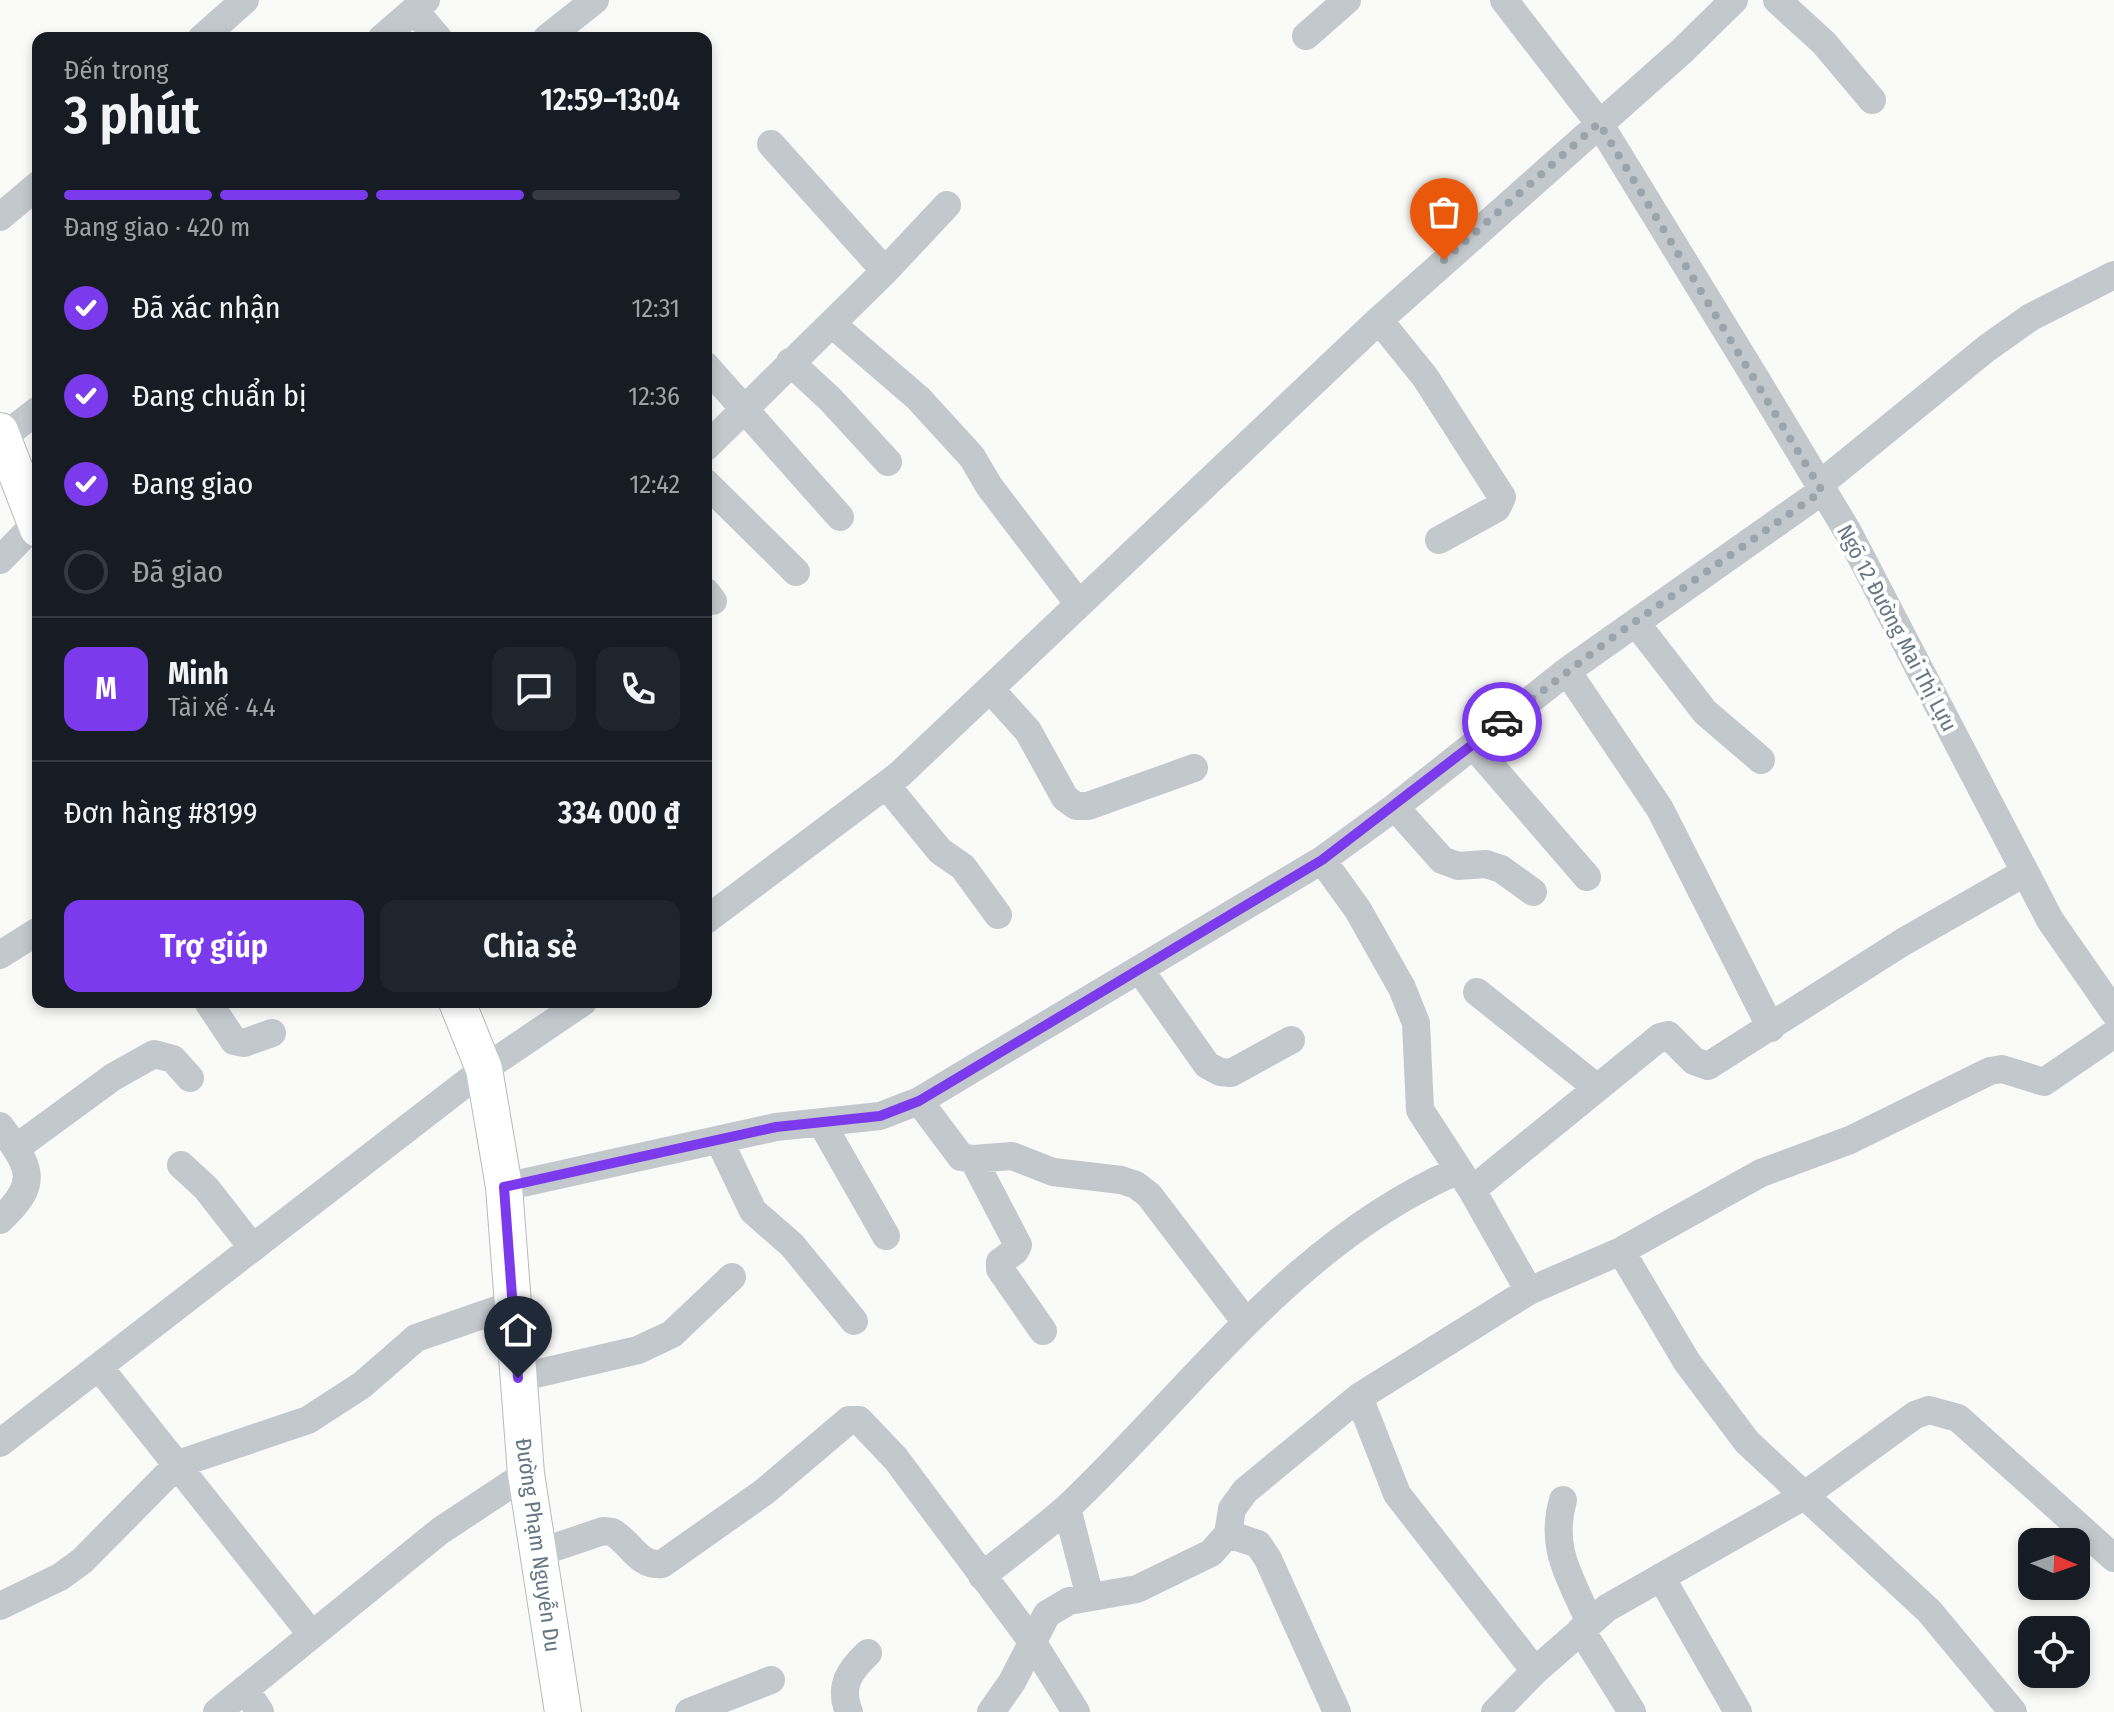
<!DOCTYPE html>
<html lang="vi">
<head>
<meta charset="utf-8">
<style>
  :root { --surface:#171b24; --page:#20242c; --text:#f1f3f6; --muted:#9ea1a6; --line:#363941; --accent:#7c3aed }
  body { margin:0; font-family:"Fira Sans Condensed",sans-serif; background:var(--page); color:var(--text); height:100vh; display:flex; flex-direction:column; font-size:30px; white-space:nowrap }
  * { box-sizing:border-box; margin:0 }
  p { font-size:26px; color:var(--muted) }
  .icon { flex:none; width:44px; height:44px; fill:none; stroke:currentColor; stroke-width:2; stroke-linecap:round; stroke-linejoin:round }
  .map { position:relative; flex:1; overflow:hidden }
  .panel { position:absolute; left:32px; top:32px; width:680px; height:976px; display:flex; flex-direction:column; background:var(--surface); border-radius:16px; box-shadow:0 4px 12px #0003 }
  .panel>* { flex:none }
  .needle { width:52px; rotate:92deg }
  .fabs { position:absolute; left:2018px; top:1528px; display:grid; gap:16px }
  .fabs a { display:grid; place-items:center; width:72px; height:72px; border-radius:16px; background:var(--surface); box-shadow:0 4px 12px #0003; font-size:40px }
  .pin { position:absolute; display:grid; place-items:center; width:68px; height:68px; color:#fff; margin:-82px -34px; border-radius:50% 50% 50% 0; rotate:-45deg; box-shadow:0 0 8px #0007 }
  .pin .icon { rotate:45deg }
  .courier { position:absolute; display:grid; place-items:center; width:80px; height:80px; margin:-40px; border:6px solid #7c3aed; border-radius:50%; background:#fff; color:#222; box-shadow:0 2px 10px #0007 }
  .head em { font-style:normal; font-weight:600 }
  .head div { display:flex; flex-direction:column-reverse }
  .head { display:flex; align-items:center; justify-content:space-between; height:136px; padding:0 32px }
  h1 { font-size:52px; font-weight:600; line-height:60px }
  .bar { display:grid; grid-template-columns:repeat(4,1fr); gap:12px 8px; align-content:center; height:96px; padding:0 32px }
  .bar i { height:10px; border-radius:6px; background:var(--line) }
  .bar .selected { background:var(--accent) }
  .bar p { grid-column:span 4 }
  .line { display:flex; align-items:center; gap:20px; padding:0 32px; border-top:2px solid var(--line) }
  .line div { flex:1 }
  .round { display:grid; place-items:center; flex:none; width:84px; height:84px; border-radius:16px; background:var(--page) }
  ol { padding:0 32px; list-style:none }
  li { display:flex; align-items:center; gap:24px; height:88px }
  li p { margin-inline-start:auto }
  li .icon { padding:8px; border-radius:50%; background:var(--accent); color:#fff; stroke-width:4 }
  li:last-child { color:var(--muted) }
  li i { width:44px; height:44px; border:4px solid var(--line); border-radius:50% }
  .primary-button { display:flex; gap:16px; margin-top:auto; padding:16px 32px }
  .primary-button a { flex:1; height:92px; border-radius:16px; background:var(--accent); color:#fff; font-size:32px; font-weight:600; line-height:92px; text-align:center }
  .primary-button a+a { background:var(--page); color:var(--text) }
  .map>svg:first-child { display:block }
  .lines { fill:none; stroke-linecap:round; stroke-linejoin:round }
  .major-casing { stroke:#b5babe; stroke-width:38 }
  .minor { stroke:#c3c8cc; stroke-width:28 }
  .major { stroke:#fff; stroke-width:36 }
  .done { stroke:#99a4ac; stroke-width:8; stroke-dasharray:0 14.4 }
  .route { stroke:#7c3aed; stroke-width:10 }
  .labels { text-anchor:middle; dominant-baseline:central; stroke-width:8; stroke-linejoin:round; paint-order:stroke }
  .street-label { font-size:22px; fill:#657683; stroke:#fff }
</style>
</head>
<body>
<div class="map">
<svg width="2114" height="1712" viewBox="0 0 2114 1712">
  <rect width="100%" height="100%" fill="#fafaf8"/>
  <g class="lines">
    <g class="major-casing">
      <path id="major" d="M 0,431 L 38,529
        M 457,1002 L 484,1069 L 504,1187 L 526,1474 L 563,1712"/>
    </g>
    <path class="minor" d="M 1504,0 L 1599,123 L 1756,379 L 1848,532 L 2050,920 L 2114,1012
      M 1777,0 L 1824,43 L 1872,100
      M 416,12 L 438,38
      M 1306,36 L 1347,0
      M 202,38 L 245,0
      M 382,38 L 426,0
      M 547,38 L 595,0
      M 771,144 L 885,271
      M 0,217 L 38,185
      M 1379,320 L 1425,377 L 1502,497 L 1497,508 L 1439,540
      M 832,324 L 918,398 L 972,457 L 989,486 L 1078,603
      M 790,362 L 831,400 L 888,462
      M 706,366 L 840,517
      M 3,437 L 38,410
      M 706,447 L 885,271 L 947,205
      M 706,483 L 796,572
      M 1819,485 L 1987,348 L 2031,317 L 2114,275
      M 0,560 L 35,524
      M 706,592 L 713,601
      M 1636,623 L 1705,712 L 1761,760
      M 1567,671 L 1660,809 L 1771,1028
      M 990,689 L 1028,731 L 1065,798 L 1076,806 L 1088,806 L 1194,768
      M 1473,745 L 1587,877
      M 886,785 L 940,851 L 963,867 L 998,915
      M 1395,807 L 1442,860 L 1458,866 L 1486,864 L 1501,869 L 1533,892
      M 1322,860 L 1358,910 L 1402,988 L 1416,1023 L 1420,1110 L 1472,1190 L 1529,1291
      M 706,920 L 899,775 L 1379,320 L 1682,51 L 1734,0
      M 0,955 L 38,931
      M 1140,970 L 1207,1065 L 1220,1072 L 1231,1073 L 1291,1040
      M 1477,992 L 1596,1087
      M 208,1002 L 234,1041 L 244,1043 L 272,1033
      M 919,1101 L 961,1157 L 973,1159 L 1012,1156 L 1053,1172 L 1121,1180 L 1136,1185 L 1149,1195 L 1245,1321
      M 821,1122 L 886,1236
      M 0,1126 C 30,1167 41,1182 0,1220
      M 719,1140 L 753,1211 L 792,1245 L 854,1321
      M 16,1148 L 113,1077 L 154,1054 L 173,1059 L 190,1078
      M 973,1159 L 1018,1245 L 1015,1251 L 1000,1262 L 1000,1269 L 1043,1331
      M 181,1165 L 206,1188 L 253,1248
      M 504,1187 L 776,1127 L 880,1116 L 919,1101 L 1322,860 L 1395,807 L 1567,671 L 1822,491
      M 1472,1190 L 1660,1037 L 1668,1035 L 1694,1061 L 1708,1066 L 1903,942 L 2024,873
      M 1621,1251 L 1687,1362 L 1747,1442 L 1929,1611 L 2013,1712
      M 99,1367 L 312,1635
      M 518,1378 L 638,1350 L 672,1334 L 732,1277
      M 1359,1397 L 1397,1494 L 1535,1671
      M 0,1443 L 484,1069 L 583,1002
      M 1563,1500 C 1549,1550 1571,1578 1590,1623
      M 1067,1508 L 1090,1597
      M 1228,1534 L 1258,1544 L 1268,1559 L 1337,1712
      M 538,1553 L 603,1531 L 612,1532 C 631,1542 638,1567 662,1564 L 764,1492 L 849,1420 L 859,1420 L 896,1459 L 1031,1640 L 1076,1712
      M 982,1576 C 1011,1553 1041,1531 1068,1507 C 1192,1389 1295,1241 1457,1171
      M 1661,1577 L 1738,1712
      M 0,1606 L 60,1577 L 82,1561 L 178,1464 L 308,1420 L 362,1385 L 416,1338 L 511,1305
      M 1581,1630 L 1632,1712
      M 245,1689 L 260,1712
      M 217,1712 L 440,1531 L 526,1474
      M 689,1712 L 771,1680
      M 849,1712 C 838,1686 850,1670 868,1653
      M 991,1712 L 1012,1682 L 1047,1614 L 1069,1601 L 1137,1589 L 1211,1553 L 1228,1534 L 1232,1509 L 1245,1491 L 1359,1397 L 1529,1291 L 1621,1251 L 1761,1173 L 1850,1140 L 1990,1071 L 2002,1069 L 2044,1082 L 2114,1034
      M 1495,1712 L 1535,1671 L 1607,1608 L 1802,1497 L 1915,1415 L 1929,1410 L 1958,1418 L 2114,1558"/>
    <use href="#major" class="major"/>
  </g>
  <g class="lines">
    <path class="done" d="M 1444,260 L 1599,123 L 1822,491 L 1609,640 L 1502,722"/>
    <path class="route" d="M 518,1378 L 504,1187 L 776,1127 L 880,1116 L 919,1101 L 1322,860 L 1502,722"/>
  </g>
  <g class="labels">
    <g class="street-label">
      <text transform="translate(1897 628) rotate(62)">Ngõ 12 Đường Mai Thị Lựu</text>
      <text transform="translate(538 1545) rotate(82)">Đường Phạm Nguyễn Du</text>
    </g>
  </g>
</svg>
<div class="fabs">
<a><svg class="needle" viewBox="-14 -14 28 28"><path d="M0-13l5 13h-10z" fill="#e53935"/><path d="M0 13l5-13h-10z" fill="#9ea1a6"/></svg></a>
<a><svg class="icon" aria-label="locate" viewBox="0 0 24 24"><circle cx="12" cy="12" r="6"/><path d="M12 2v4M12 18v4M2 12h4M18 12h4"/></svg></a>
</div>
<div class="pin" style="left:1444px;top:260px;background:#ea580c"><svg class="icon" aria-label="bag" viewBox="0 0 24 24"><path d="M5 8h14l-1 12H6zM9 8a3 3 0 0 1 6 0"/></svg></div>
<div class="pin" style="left:518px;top:1378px;background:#1f2937"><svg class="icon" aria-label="home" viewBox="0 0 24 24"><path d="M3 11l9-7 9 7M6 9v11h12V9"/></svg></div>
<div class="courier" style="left:1502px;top:722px"><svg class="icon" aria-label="car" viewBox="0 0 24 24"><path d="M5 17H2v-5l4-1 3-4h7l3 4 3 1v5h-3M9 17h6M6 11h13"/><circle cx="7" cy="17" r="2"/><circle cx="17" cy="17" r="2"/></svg></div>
<section class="panel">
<div class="head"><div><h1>3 phút</h1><p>Đến trong</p></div><em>12:59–13:04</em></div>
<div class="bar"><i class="selected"></i><i class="selected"></i><i class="selected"></i><i></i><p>Đang giao · 420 m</p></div>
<ol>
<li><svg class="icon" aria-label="check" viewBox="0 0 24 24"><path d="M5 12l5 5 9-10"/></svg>Đã xác nhận<p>12:31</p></li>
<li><svg class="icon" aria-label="check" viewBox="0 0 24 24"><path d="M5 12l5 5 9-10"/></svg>Đang chuẩn bị<p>12:36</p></li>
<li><svg class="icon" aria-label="check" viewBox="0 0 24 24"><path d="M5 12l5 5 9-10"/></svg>Đang giao<p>12:42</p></li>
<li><i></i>Đã giao</li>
</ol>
<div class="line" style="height:144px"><b class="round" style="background:var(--accent);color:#fff">M</b><div><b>Minh</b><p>Tài xế · 4.4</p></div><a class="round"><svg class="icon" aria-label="chat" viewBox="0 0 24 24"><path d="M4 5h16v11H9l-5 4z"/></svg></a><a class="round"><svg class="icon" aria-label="phone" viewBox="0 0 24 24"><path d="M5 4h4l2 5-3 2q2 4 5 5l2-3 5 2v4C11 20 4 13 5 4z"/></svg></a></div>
<div class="line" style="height:104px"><div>Đơn hàng #8199</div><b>334 000 ₫</b></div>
<div class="primary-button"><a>Trợ giúp</a><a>Chia sẻ</a></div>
</section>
</div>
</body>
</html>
